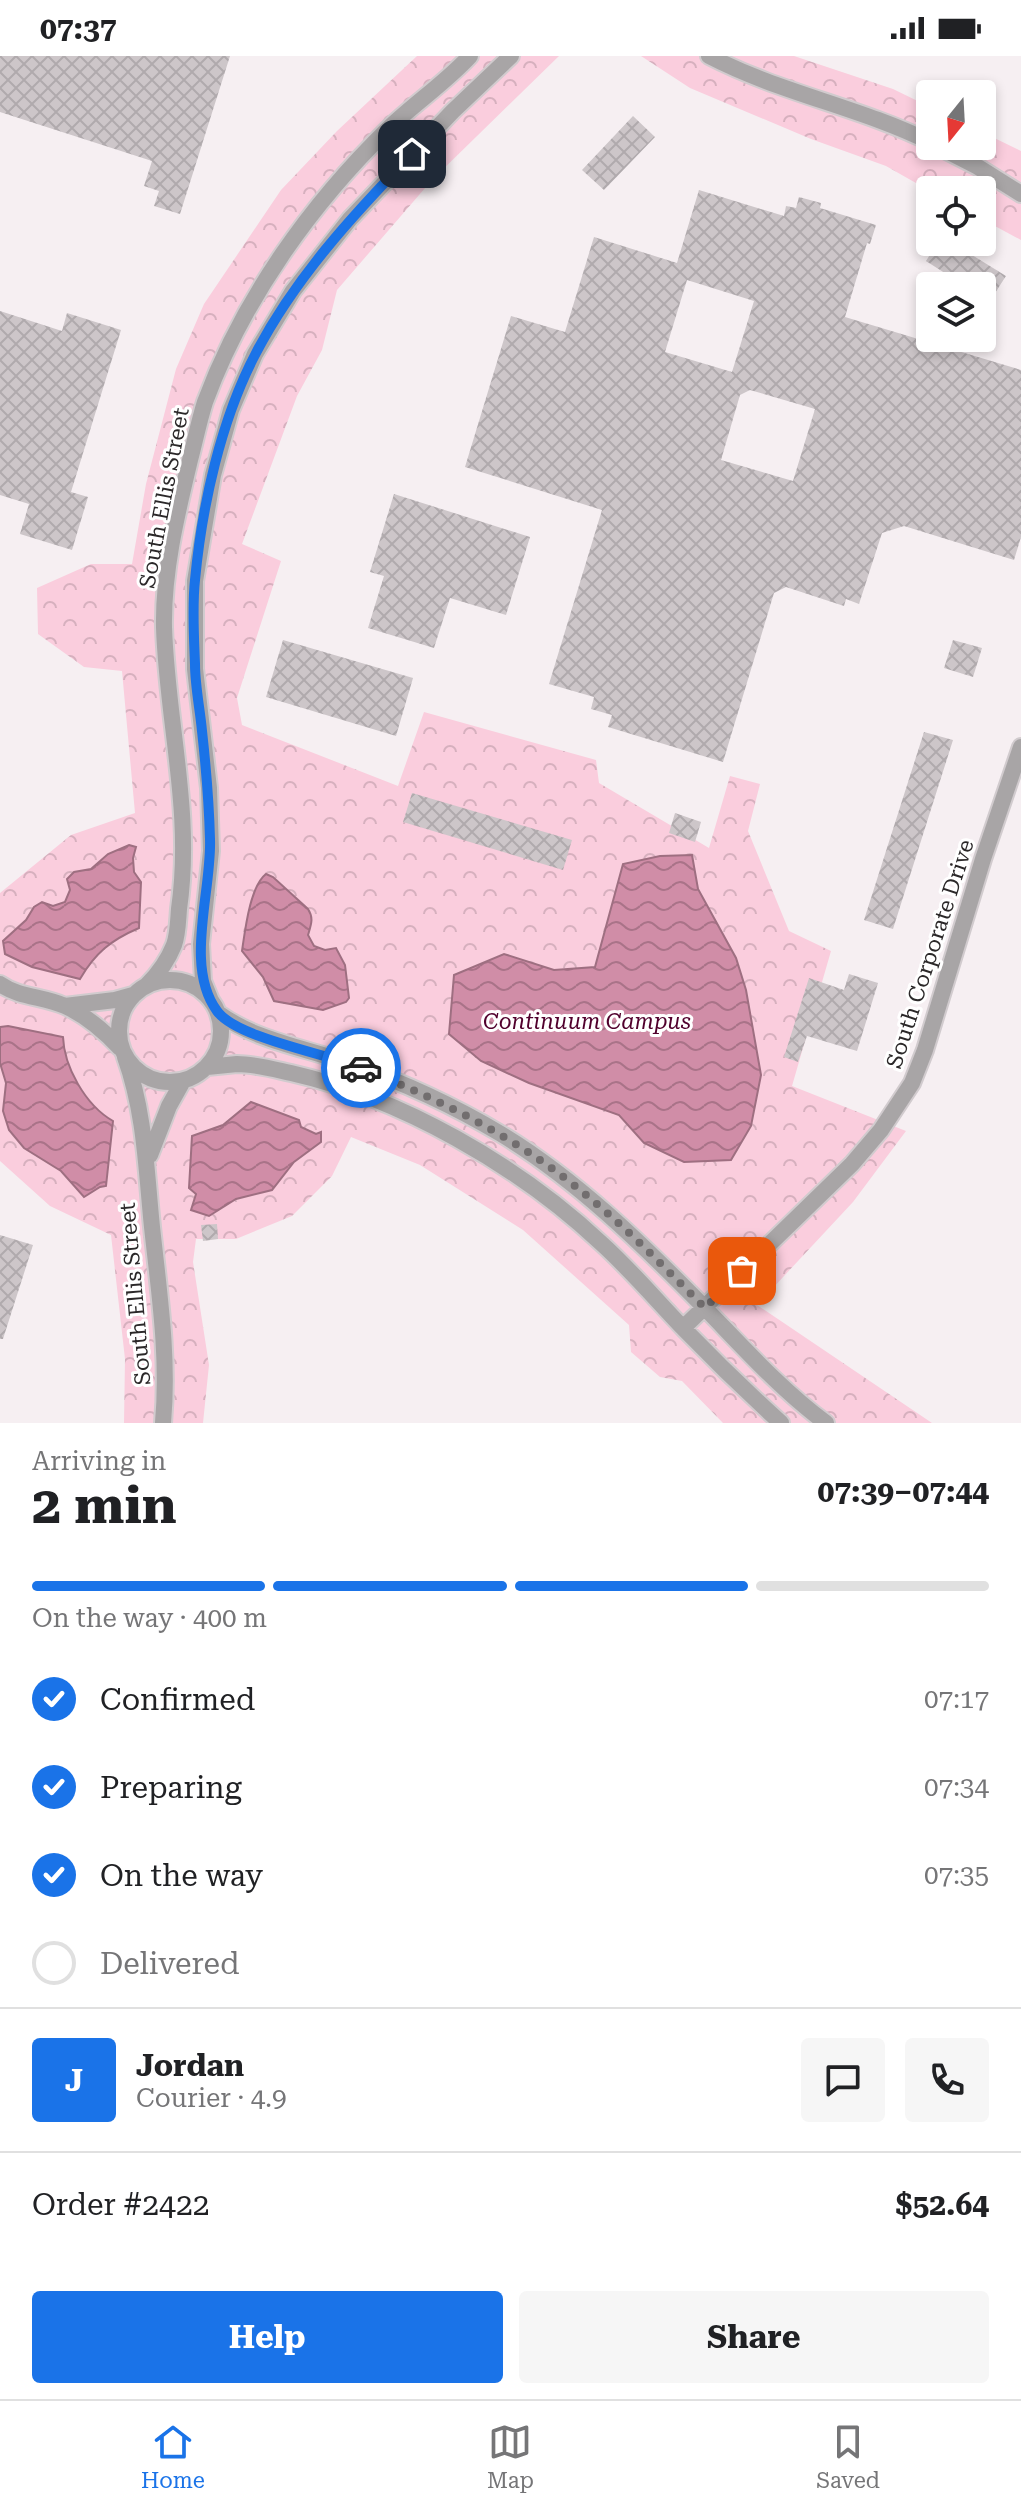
<!DOCTYPE html>
<html lang="en">
<head>
<meta charset="utf-8">
<style>
  :root { --surface:#fff; --page:#f6f6f6; --text:#202124; --muted:#757577; --line:#e0e0e0; --accent:#1a73e8 }
  body { margin:0; font-family:"Roboto Serif",serif; background:var(--page); color:var(--text); height:100vh; display:flex; flex-direction:column; font-size:30px; white-space:nowrap }
  * { box-sizing:border-box; margin:0 }
  p { font-size:26px; color:var(--muted) }
  .icon { flex:none; width:44px; height:44px; fill:none; stroke:currentColor; stroke-width:2; stroke-linecap:round; stroke-linejoin:round }
  .map { position:relative; height:1367px; overflow:hidden }
  .side { display:flex; flex-direction:column; background:var(--surface); flex:1 }
  .side>* { flex:none }
  .needle { width:52px; rotate:198deg }
  .tools { position:absolute; left:916px; top:24px; display:grid; gap:16px }
  .tools a { display:grid; place-items:center; width:80px; height:80px; border-radius:8px; background:var(--surface); box-shadow:0 4px 12px #0003; font-size:40px }
  .pin { position:absolute; display:grid; place-items:center; width:68px; height:68px; color:#fff; margin:-34px; border-radius:16px; box-shadow:0 4px 12px #0006 }
  .courier { position:absolute; display:grid; place-items:center; width:80px; height:80px; margin:-40px; border:6px solid #1a73e8; border-radius:50%; background:#fff; color:#222; box-shadow:0 2px 10px #0007 }
  .overview em { font-style:normal; font-weight:700 }
  .overview div { display:flex; flex-direction:column-reverse }
  .overview { display:flex; align-items:center; justify-content:space-between; height:136px; padding:0 32px }
  h1 { font-size:52px; font-weight:700; line-height:60px }
  .bar { display:grid; grid-template-columns:repeat(4,1fr); gap:12px 8px; align-content:center; height:96px; padding:0 32px }
  .bar i { height:10px; border-radius:6px; background:var(--line) }
  .bar .current { background:var(--accent) }
  .bar p { grid-column:span 4 }
  .line { display:flex; align-items:center; gap:20px; padding:0 32px; border-top:2px solid var(--line) }
  .line div { flex:1 }
  .round { display:grid; place-items:center; flex:none; width:84px; height:84px; border-radius:8px; background:var(--page) }
  ol { padding:0 32px; list-style:none }
  li { display:flex; align-items:center; gap:24px; height:88px }
  li p { margin-inline-start:auto }
  li .icon { padding:8px; border-radius:50%; background:var(--accent); color:#fff; stroke-width:4 }
  li:last-child { color:var(--muted) }
  li i { width:44px; height:44px; border:4px solid var(--line); border-radius:50% }
  .primary-button { display:flex; gap:16px; margin-top:auto; padding:16px 32px }
  .primary-button a { flex:1; height:92px; border-radius:8px; background:var(--accent); color:#fff; font-size:32px; font-weight:700; line-height:92px; text-align:center }
  .primary-button a+a { background:var(--page); color:var(--text) }
  .status { display:flex; justify-content:space-between; align-items:center; height:56px; padding:0 40px; background:var(--surface); direction:ltr }
  .status svg { height:22px; fill:currentColor }
  .menu { display:flex; justify-content:space-around; align-items:center; height:112px; border-top:2px solid var(--line); background:var(--surface); font-size:22px; color:var(--muted) }
  .menu a { display:grid; justify-items:center; gap:4px }
  .menu .current { color:var(--accent) }
  .map>svg:first-child { display:block }
  .park { fill:url(#park-crowns) }
  .water { fill:url(#water-waves); stroke:#9e6f81; stroke-width:2 }
  .building { fill:url(#building-cross-hatch); fill-rule:evenodd }
  .lines { fill:none; stroke-linecap:round; stroke-linejoin:round }
  .street-casing { stroke:#d1cbce; stroke-width:20 }
  .street { stroke:#a8a5a6; stroke-width:16 }
  .done { stroke:#726e6f; stroke-width:8; stroke-dasharray:0 14.4 }
  .route { stroke:#1a73e8; stroke-width:10 }
  .labels { text-anchor:middle; dominant-baseline:central; stroke-width:6; stroke-linejoin:round; paint-order:stroke }
  .street-label { font-size:22px; fill:#2b2829; stroke:#fff }
  .park-label { font-size:22px; font-style:italic; fill:#51002d; stroke:#fff }
</style>
</head>
<body>
<div class="status"><b>07:37</b><svg viewBox="0 0 49 12"><path d="M0 12V9h3v3zM5 12V6h3v6zM10 12V3h3v9zM15 12V0h3v12zM26 1h20v11H26zM47 4h2v5h-2z"/></svg></div>
<div class="map">
<svg width="1021" height="1367" viewBox="0 0 1021 1367">
  <defs>
    <pattern id="park-crowns" width="20" height="18" patternUnits="userSpaceOnUse" patternTransform="scale(2)"><rect width="20" height="18" fill="#facddd"/><path d="M2 6a3 3 0 1 1 6 0M12 15a3 3 0 1 1 6 0" fill="none" stroke="#d6b0be"/></pattern>
    <pattern id="water-waves" width="16" height="10" patternUnits="userSpaceOnUse" patternTransform="scale(2)"><rect width="16" height="10" fill="#d08da7"/><path d="M0 5q4-4 8 0t8 0" fill="none" stroke="#a97388"/></pattern>
    <pattern id="building-cross-hatch" width="8" height="8" patternUnits="userSpaceOnUse" patternTransform="scale(2)"><rect width="8" height="8" fill="#cdc6c9"/><path d="M0 0l8 8M0 8l8-8" fill="none" stroke="#b0aaad"/></pattern>
  </defs>
  <rect width="100%" height="100%" fill="#f6eff2"/>
  <path class="park" d="M 417,0 L 559,0 L 432,124 L 337,234 L 322,294 L 297,340 L 242,488 L 281,505 L 237,642 L 242,669 L 398,730 L 424,656 L 596,704 L 599,727 L 709,792 L 730,720 L 760,728 L 748,775 L 789,875 L 831,895 L 792,1030 L 906,1075 L 853,1146 L 757,1249 L 932,1367 L 723,1367 L 682,1325 L 660,1321 L 631,1296 L 629,1269 L 523,1174 L 420,1109 L 351,1081 L 332,1120 L 292,1160 L 236,1183 L 196,1183 L 193,1206 L 209,1309 L 203,1367 L 124,1367 L 125,1303 L 111,1179 L 50,1150 L 0,1105 L 0,837 L 71,779 L 135,757 L 122,615 L 84,611 L 38,578 L 37,532 L 91,508 L 132,508 L 146,428 L 176,313 L 204,248 L 281,134 L 337,75 Z
    M 641,0 L 794,0 L 893,33 L 930,51 L 930,90 L 982,90 L 982,76 L 1021,95 L 1021,184 L 982,163 L 982,134 L 930,135 L 886,110 L 811,83 L 690,32 Z"/>
  <path class="water" d="M 129,789 L 136,791 L 133,802 L 134,816 L 141,826 L 139,872 C 111,884 95,897 80,923 L 32,911 L 5,898 L 3,885 L 26,864 L 34,851 L 42,846 L 53,850 L 65,846 L 70,834 L 67,823 L 74,816 L 91,813 L 108,798 Z
    M 692,799 L 698,833 L 736,902 L 746,934 L 761,1019 L 751,1070 L 731,1104 L 684,1106 L 644,1087 L 619,1059 L 529,1027 L 481,1005 L 449,978 L 454,919 L 504,898 L 554,914 L 595,911 L 623,808 L 660,800 Z
    M 266,818 L 273,821 L 308,853 C 314,862 311,869 308,879 L 314,890 L 325,894 L 336,892 L 345,909 L 349,942 L 346,946 L 323,954 L 274,945 L 263,921 L 242,895 C 245,875 250,830 266,818 Z
    M 8,970 L 63,981 C 64,1010 85,1049 113,1065 L 106,1130 L 100,1131 L 84,1141 L 61,1115 L 24,1092 L 9,1074 L 3,1055 L 6,1027 L 0,1007 L 0,971 Z
    M 251,1046 L 299,1064 L 301,1071 L 316,1078 L 321,1076 L 321,1086 L 294,1106 L 272,1134 L 236,1143 L 209,1160 L 191,1154 L 196,1138 L 189,1132 L 192,1080 L 223,1069 Z"/>
  <path class="building" d="M 0,0 L 230,0 L 180,158 L 154,150 L 159,135 L 144,130 L 152,105 L 0,56 Z
    M 633,60 L 655,81 L 604,134 L 582,114 Z
    M 699,134 L 784,160 L 786,150 L 796,152 L 799,141 L 821,147 L 820,152 L 876,169 L 870,188 L 867,187 L 845,261 L 1021,314 L 1021,481 L 1014,504 L 904,470 L 882,477 L 859,548 L 846,543 L 844,550 L 786,531 L 774,537 L 723,706 L 608,671 L 612,659 L 591,653 L 594,641 L 549,628 L 602,454 L 465,411 L 511,260 L 565,276 L 594,181 L 677,207 ZM 687,224 L 754,245 L 732,316 L 665,296 ZM 750,334 L 815,353 L 793,425 L 721,404 L 740,339 Z
    M 938,186 L 951,186 L 1006,220 L 982,257 L 982,230 L 965,230 L 926,205 Z
    M 0,255 L 62,275 L 67,257 L 121,274 L 71,436 L 88,441 L 72,494 L 20,478 L 29,448 L 0,439 Z
    M 394,438 L 530,481 L 506,559 L 450,542 L 434,592 L 368,572 L 384,520 L 370,516 Z
    M 283,584 L 413,622 L 396,680 L 266,641 Z
    M 953,584 L 982,592 L 973,621 L 944,612 Z
    M 924,676 L 953,684 L 893,873 L 864,864 Z
    M 412,737 L 572,784 L 563,814 L 403,766 Z
    M 675,757 L 701,766 L 695,786 L 669,777 Z
    M 849,918 L 878,927 L 857,995 L 807,980 L 798,1006 L 784,1001 L 809,922 L 844,934 Z
    M 217,1168 L 218,1183 L 203,1185 L 201,1169 Z
    M 0,1179 L 33,1189 L 3,1283 L 0,1283 Z"/>
  <g class="lines">
    <g class="street-casing">
      <path id="street" d="M 709,0 C 780,37 859,51 930,86
        M 937,90 L 978,111 L 1021,138
        M119 975a51 51 0 1 1 102 0a51 51 0 1 1-102 0Z
        M 0,928 C 20,942 43,940 65,950 C 85,959 105,976 120,992
        M 147,929 C 158,918 168,904 174,889 C 178,878 178,865 179,853 C 193,756 167,667 164,571 C 163,515 177,458 190,404 C 195,385 199,365 205,346 C 243,243 311,148 389,72 C 415,47 445,27 470,0
        M 210,942 L 203,925 L 201,888 L 211,795 L 209,732 L 195,613 L 195,525 L 213,419 L 231,354 L 255,298 L 293,235 L 350,163 L 453,55 L 511,0
        M 65,950 L 115,944 L 133,939
        M 218,957 C 258,986 308,992 353,1009 C 405,1027 454,1050 501,1078 C 577,1124 642,1188 703,1250 C 743,1291 781,1334 826,1367
        M 125,1001 C 145,1057 146,1112 152,1171 C 159,1236 169,1301 163,1367
        M 207,1011 C 217,1010 227,1009 237,1008 C 255,1008 273,1013 291,1017 C 401,1042 519,1110 601,1187 C 631,1214 657,1245 685,1274 C 716,1306 748,1337 781,1367
        M 150,1099 L 169,1050 L 183,1025
        M 683,1272 L 852,1108 L 881,1074 L 912,1027 L 925,994 L 983,803 L 1021,691"/>
    </g>
    <use href="#street" class="street"/>
  </g>
  <g class="lines">
    <path class="done" d="M 361,1012 C 438,1043 510,1078 575,1130 C 621,1166 663,1210 705,1252 L 742,1215"/>
    <path class="route" d="M 361,1012 C 328,998 236,982 217,955 C 184,910 212,835 210,783 C 209,746 206,711 202,675 C 200,653 195,630 195,608 C 194,581 192,551 195,524 C 202,450 221,363 256,297 C 295,222 353,159 412,98"/>
  </g>
  <g class="labels">
    <g class="street-label">
      <text transform="translate(164 442) rotate(-79)">South Ellis Street</text>
      <text transform="translate(930 898) rotate(-72)">South Corporate Drive</text>
      <text transform="translate(135 1238) rotate(-95)">South Ellis Street</text>
    </g>
    <g class="park-label">
      <text x="587" y="965">Continuum Campus</text>
    </g>
  </g>
</svg>
<div class="tools">
<a><svg class="needle" viewBox="-14 -14 28 28"><path d="M0-13l5 13h-10z" fill="#e53935"/><path d="M0 13l5-13h-10z" fill="#757577"/></svg></a>
<a><svg class="icon" aria-label="locate" viewBox="0 0 24 24"><circle cx="12" cy="12" r="6"/><path d="M12 2v4M12 18v4M2 12h4M18 12h4"/></svg></a>
<a><svg class="icon" aria-label="layers" viewBox="0 0 24 24"><path d="M12 4l9 5-9 5-9-5zM3 14l9 5 9-5"/></svg></a>
</div>
<div class="pin" style="left:742px;top:1215px;background:#ea580c"><svg class="icon" aria-label="bag" viewBox="0 0 24 24"><path d="M5 8h14l-1 12H6zM9 8a3 3 0 0 1 6 0"/></svg></div>
<div class="pin" style="left:412px;top:98px;background:#1f2937"><svg class="icon" aria-label="home" viewBox="0 0 24 24"><path d="M3 11l9-7 9 7M6 9v11h12V9"/></svg></div>
<div class="courier" style="left:361px;top:1012px"><svg class="icon" aria-label="car" viewBox="0 0 24 24"><path d="M5 17H2v-5l4-1 3-4h7l3 4 3 1v5h-3M9 17h6M6 11h13"/><circle cx="7" cy="17" r="2"/><circle cx="17" cy="17" r="2"/></svg></div>
</div>
<section class="side">
<div class="overview"><div><h1>2 min</h1><p>Arriving in</p></div><em>07:39–07:44</em></div>
<div class="bar"><i class="current"></i><i class="current"></i><i class="current"></i><i></i><p>On the way · 400 m</p></div>
<ol>
<li><svg class="icon" aria-label="check" viewBox="0 0 24 24"><path d="M5 12l5 5 9-10"/></svg>Confirmed<p>07:17</p></li>
<li><svg class="icon" aria-label="check" viewBox="0 0 24 24"><path d="M5 12l5 5 9-10"/></svg>Preparing<p>07:34</p></li>
<li><svg class="icon" aria-label="check" viewBox="0 0 24 24"><path d="M5 12l5 5 9-10"/></svg>On the way<p>07:35</p></li>
<li><i></i>Delivered</li>
</ol>
<div class="line" style="height:144px"><b class="round" style="background:var(--accent);color:#fff">J</b><div><b>Jordan</b><p>Courier · 4.9</p></div><a class="round"><svg class="icon" aria-label="chat" viewBox="0 0 24 24"><path d="M4 5h16v11H9l-5 4z"/></svg></a><a class="round"><svg class="icon" aria-label="phone" viewBox="0 0 24 24"><path d="M5 4h4l2 5-3 2q2 4 5 5l2-3 5 2v4C11 20 4 13 5 4z"/></svg></a></div>
<div class="line" style="height:104px"><div>Order #2422</div><b>$52.64</b></div>
<div class="primary-button"><a>Help</a><a>Share</a></div>
</section>
<nav class="menu">
<a class="current"><svg class="icon" aria-label="home" viewBox="0 0 24 24"><path d="M3 11l9-7 9 7M6 9v11h12V9"/></svg>Home</a>
<a><svg class="icon" aria-label="map" viewBox="0 0 24 24"><path d="M3 6l6-2 6 2 6-2v14l-6 2-6-2-6 2zM9 4v14M15 6v14"/></svg>Map</a>
<a><svg class="icon" aria-label="saved" viewBox="0 0 24 24"><path d="M7 4h10v16l-5-4-5 4z"/></svg>Saved</a>
</nav>
</body>
</html>
